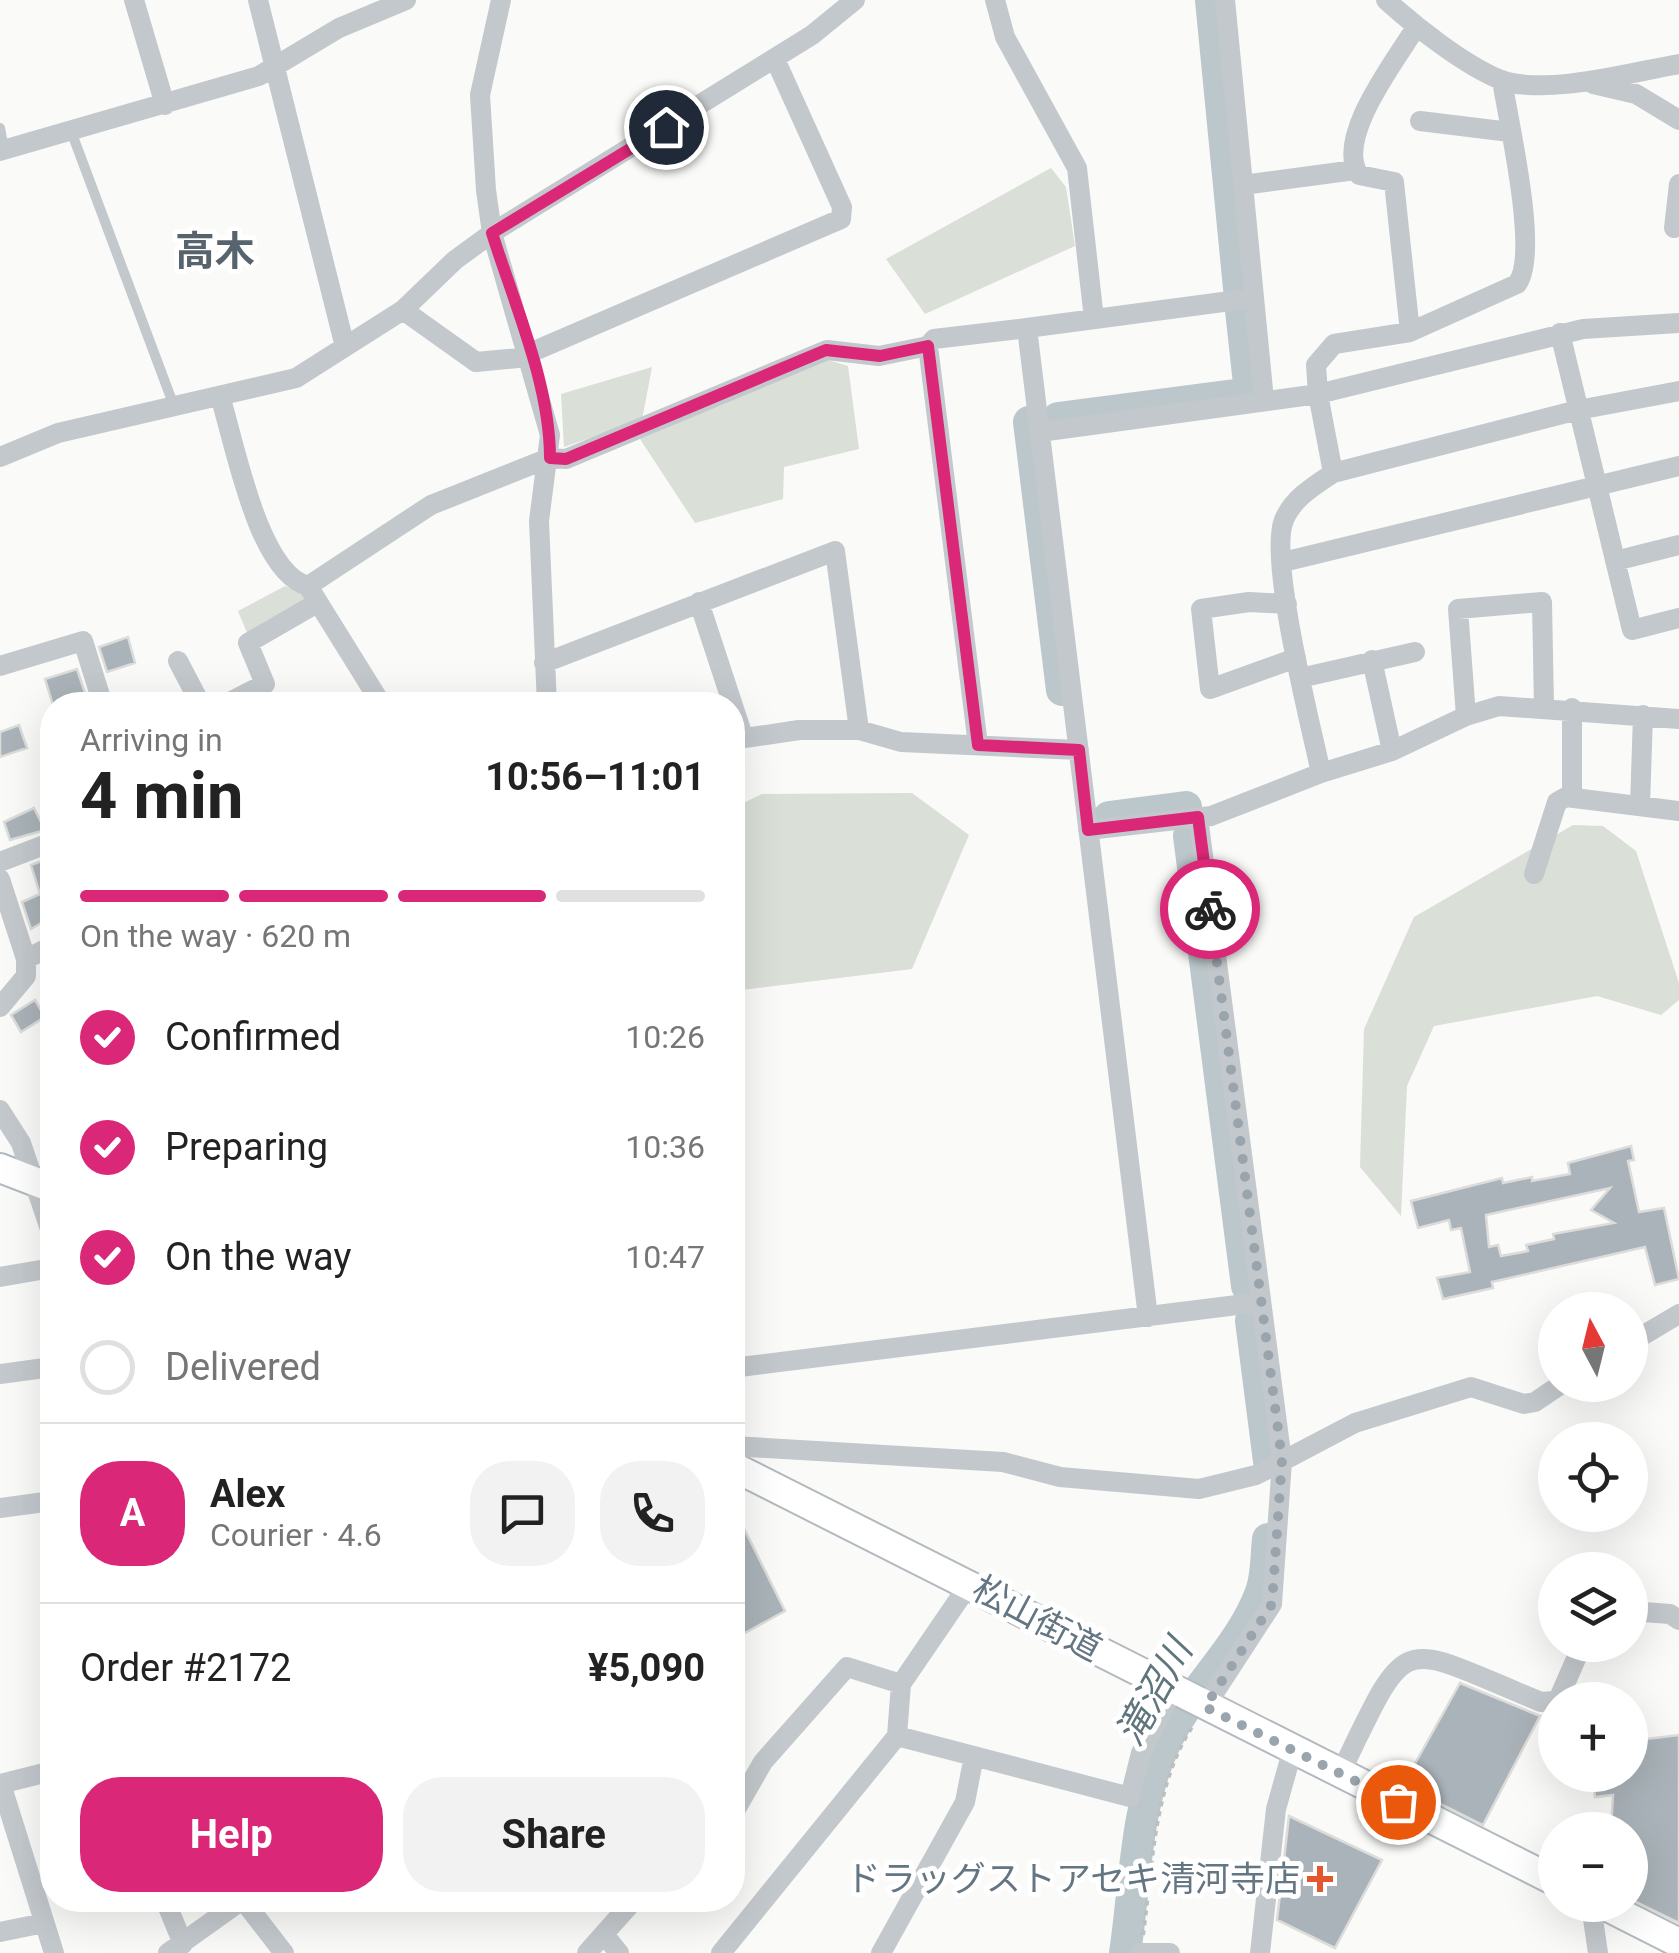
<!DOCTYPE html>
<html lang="en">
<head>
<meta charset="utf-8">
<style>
  :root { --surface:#fff; --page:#f2f2f2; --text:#222; --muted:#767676; --line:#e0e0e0; --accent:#db2777 }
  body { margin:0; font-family:Roboto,"Noto Sans JP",sans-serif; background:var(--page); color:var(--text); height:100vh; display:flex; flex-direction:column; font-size:38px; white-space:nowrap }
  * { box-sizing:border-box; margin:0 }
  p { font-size:32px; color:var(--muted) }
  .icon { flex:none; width:55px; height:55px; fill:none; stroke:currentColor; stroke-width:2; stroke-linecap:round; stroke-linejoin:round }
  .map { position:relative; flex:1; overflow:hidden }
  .sheet { position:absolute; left:40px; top:692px; width:705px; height:1220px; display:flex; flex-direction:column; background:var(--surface); border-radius:40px; box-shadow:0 10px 40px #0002 }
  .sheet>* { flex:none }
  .needle { width:65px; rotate:353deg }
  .tools { position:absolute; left:1538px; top:1292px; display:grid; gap:20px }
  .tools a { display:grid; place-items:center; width:110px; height:110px; border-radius:50%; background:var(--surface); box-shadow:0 10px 40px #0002; font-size:50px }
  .pin { position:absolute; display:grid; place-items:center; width:85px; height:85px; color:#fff; margin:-42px; border:5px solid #fff; border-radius:50%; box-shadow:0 2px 10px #0007 }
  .courier { position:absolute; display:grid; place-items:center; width:100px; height:100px; margin:-50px; border:8px solid #db2777; border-radius:50%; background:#fff; color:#222; box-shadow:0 2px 12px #0007 }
  .summary em { font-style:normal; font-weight:700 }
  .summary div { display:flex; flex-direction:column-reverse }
  .summary { display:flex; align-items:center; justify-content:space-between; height:170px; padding:0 40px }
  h1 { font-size:65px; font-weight:700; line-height:75px }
  .bar { display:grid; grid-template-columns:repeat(4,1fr); gap:15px 10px; align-content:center; height:120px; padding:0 40px }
  .bar i { height:12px; border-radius:8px; background:var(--line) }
  .bar .on { background:var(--accent) }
  .bar p { grid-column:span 4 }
  .line { display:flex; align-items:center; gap:25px; padding:0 40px; border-top:2px solid var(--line) }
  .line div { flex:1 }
  .round { display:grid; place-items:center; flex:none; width:105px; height:105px; border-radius:40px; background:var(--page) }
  ol { padding:0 40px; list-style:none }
  li { display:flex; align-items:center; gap:30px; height:110px }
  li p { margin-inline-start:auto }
  li .icon { padding:10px; border-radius:50%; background:var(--accent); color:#fff; stroke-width:4 }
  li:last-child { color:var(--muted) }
  li i { width:55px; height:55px; border:5px solid var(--line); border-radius:50% }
  .action { display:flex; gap:20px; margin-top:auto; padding:20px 40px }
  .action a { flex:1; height:115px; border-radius:40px; background:var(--accent); color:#fff; font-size:40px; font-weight:700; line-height:115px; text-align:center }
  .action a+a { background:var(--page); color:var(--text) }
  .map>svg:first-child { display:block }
  .green { fill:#dadfd7 }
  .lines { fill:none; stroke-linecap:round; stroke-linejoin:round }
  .river { stroke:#bbc7cb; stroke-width:32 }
  .building { fill:#aab3b9; stroke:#dcdcda; stroke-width:2.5; fill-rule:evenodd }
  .secondary-casing { stroke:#b3babf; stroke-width:32 }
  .path { stroke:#bbbfc2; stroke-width:4; stroke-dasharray:5 5; stroke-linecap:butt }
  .lane { stroke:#c3c8cc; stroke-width:10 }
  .street { stroke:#c3c8cc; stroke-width:20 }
  .secondary { stroke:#fff; stroke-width:28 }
  .done { stroke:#99a4ac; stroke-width:10; stroke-dasharray:0 18 }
  .route { stroke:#db2777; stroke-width:12 }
  .poi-dot { fill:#e4572e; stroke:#fff; stroke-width:4 }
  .labels { text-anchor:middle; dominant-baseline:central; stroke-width:10; stroke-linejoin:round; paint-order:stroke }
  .street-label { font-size:35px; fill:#657683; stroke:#fff }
  .poi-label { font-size:35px; fill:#657683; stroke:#fff; text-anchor:end }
  .water-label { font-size:38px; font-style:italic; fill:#60757c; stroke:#fff }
  .quarter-label { font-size:40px; font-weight:bold; fill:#57646e; stroke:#fff }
</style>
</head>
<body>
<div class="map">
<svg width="1679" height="1953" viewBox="0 0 1679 1953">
  <rect width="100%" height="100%" fill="#fafaf8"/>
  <path class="green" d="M 1051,168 L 1066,187 L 1075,246 L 925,314 L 886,259 Z
    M 825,359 L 848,366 L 859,449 L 784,467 L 783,499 L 695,523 L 640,439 Z
    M 652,367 L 642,420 L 564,447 L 561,394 Z
    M 285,586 L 317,599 L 250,640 L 238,611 Z
    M 912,793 L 969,835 L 912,969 L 733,991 L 733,808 L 762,794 Z
    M 1573,825 L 1603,826 L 1636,851 L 1679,983 L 1679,1000 L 1661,1015 L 1597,996 L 1434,1026 L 1407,1086 L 1401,1216 L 1360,1167 L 1364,1029 L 1414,917 Z"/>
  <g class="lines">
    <path class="river" d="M 1211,0 L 1239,288
      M 1058,418 L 1250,393 L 1241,310
      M 1029,422 L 1062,690
      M 1109,817 L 1186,807
      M 1189,836 L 1247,1286
      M 1251,1321 L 1269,1461
      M 1125,1953 C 1135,1887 1135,1810 1163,1748 C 1187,1692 1240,1650 1261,1592 C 1267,1576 1266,1556 1268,1539"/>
  </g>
  <path class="building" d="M 128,637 L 135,663 L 107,672 L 99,647 Z
    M 77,669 L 85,693 L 53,705 L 45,679 Z
    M 19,725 L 27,748 L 0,757 L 0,732 Z
    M 34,808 L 45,830 L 10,840 L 4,822 Z
    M 52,857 L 52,923 L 48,919 L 31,929 L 22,902 L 40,894 L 31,865 Z
    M 35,1000 L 45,1017 L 21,1032 L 11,1015 Z
    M 1631,1146 L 1634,1160 L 1628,1161 L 1639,1212 L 1664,1208 L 1679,1279 L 1655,1285 L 1645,1247 L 1492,1282 L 1493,1288 L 1443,1299 L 1437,1278 L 1470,1272 L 1461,1228 L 1451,1230 L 1449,1220 L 1418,1228 L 1411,1201 L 1502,1178 L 1503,1183 L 1532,1177 L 1532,1181 L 1570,1174 L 1568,1163 ZM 1610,1188 L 1591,1210 L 1614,1223 L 1553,1234 L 1554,1239 L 1526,1245 L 1528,1251 L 1501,1256 L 1498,1245 L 1489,1247 L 1486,1215 Z
    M 732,1504 L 785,1611 L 732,1640 Z
    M 1460,1683 L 1540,1716 L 1483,1825 L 1403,1785 Z
    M 1679,1735 L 1679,1923 L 1630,1899 L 1630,1830 L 1611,1830 L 1613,1795 L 1595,1797 L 1593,1775 L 1630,1775 L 1630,1741 Z
    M 1289,1816 L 1382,1860 L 1335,1948 L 1277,1920 Z"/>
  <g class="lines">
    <g class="secondary-casing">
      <path id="secondary" d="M 0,1168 L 52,1188
        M 732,1466 L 1555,1881
        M 1604,1905 L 1679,1943"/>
    </g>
    <path class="path" d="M 1143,1935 C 1153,1864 1153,1785 1194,1724"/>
    <path class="lane" d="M 0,128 L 4,149
      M 71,131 L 174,406"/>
    <path class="street" d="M 134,0 L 165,105
      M 258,0 L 345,347
      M 501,0 L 480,95 L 486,190 L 492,233 L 550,435 L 539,521 L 547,705
      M 995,0 L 1005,37 L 1077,168 L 1094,319
      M 1225,0 L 1264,400
      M 1386,0 C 1416,27 1464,65 1501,80 C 1546,96 1632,72 1679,64
      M 1593,84 L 1636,94 L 1679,120
      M 1420,121 L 1510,132
      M 0,151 L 259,76 L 339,28 L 406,0
      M 1243,185 L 1355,170
      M 1674,228 L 1679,184
      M 403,310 L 476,362 L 518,358 L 841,219 L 842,207 L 775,59
      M 1679,323 L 1583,329 L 1318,394 L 1333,473 L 1578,410 L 1679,391
      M 1410,332 L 1394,182 L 1359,175 C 1334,138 1397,59 1416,27
      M 1560,333 L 1632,630 L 1679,618
      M 220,396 C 235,444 258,573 308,586 L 382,705
      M 1040,432 L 1318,394 L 1316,365 L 1334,344 L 1410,332 L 1517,284 C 1540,255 1508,120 1502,80
      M 0,457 L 58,433 L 296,378 L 403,310 L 455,260 L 492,233 L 812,35 L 855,0
      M 1615,561 L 1679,545
      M 1283,562 L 1679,466
      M 308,586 L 431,505 L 549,458 L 566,459 L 827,350 L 879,356 L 928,346
      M 699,602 L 743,736
      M 1287,604 L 1249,602 L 1201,609 L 1210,689 L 1296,658
      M 1372,660 L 1392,751
      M 178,661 L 201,705
      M 544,663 L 835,551 L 859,730
      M 0,666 L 83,641 L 103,705
      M 1300,678 L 1415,652
      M 224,705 L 265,684 L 248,643 L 317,603
      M 1466,716 L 1458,609 L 1542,602 L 1544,707
      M 732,740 L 799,730 L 859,730 L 901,742 L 1079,750
      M 978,745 L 928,346 L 934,339 L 1027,328
      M 1321,773 C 1311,726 1268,558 1284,520 C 1293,498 1314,486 1333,473
      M 1572,797 L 1572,708
      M 1640,806 L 1643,715
      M 1198,817 L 1282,1461 L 1272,1604 L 1205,1707
      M 1088,830 L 1211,816 L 1321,773 L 1392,751 L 1466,716 L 1499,706 L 1679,719
      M 0,862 L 52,842
      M 1534,874 L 1557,802 L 1566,797 L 1679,811
      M 0,879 L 26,959 L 26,976 L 0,1007
      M 26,959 L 52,946
      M 0,1110 L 21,1143 L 52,1235
      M 0,1277 L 52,1268
      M 1148,1317 L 1027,328 L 1253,298
      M 1630,1343 L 1679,1314
      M 732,1368 L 1261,1302
      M 0,1374 L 52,1367
      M 732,1446 L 1003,1462 L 1060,1477 L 1199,1489 L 1256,1475 L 1355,1423 L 1471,1387 L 1524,1404 L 1535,1402 L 1560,1385
      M 0,1508 L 52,1501
      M 1630,1611 L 1670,1614 L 1679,1620
      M 1558,1700 L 1582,1645
      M 897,1736 L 1130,1797 L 1141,1753 L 1172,1691
      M 1340,1774 C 1411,1627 1395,1642 1541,1702 L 1555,1701
      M 0,1784 L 52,1771
      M 1,1784 L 54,1953
      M 732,1816 L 763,1762 L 847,1667 L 901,1684
      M 165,1900 L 183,1944
      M 243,1900 L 284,1953
      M 0,1932 L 44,1923
      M 606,1937 L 619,1953
      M 168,1953 L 242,1900
      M 587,1953 L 634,1900
      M 721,1953 L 897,1736 L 901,1684 L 970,1583
      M 881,1953 L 965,1802 L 974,1756
      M 1141,1953 L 1170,1953
      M 1260,1953 L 1276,1809 L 1292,1752
      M 1598,1953 L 1593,1919 L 1599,1905"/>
    <use href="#secondary" class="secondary"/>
  </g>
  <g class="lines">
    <path class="done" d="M 1210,909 L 1282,1460 L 1272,1604 L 1205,1707 L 1398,1802"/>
    <path class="route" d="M 666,127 L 492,233 C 514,303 550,384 550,458 L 566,459 L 826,350 L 880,356 L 928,346 L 978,745 L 1079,750 L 1088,830 L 1198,817 L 1210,909"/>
  </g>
  <path class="poi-dot" d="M1315 1864h10v10h10v10h-10v10h-10v-10h-10v-10h10z"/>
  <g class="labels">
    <g class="street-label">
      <text transform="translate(1037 1619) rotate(28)">松山街道</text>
    </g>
    <g class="poi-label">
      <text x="1300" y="1879">ドラッグストアセキ清河寺店</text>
    </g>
    <g class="water-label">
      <text transform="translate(1154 1692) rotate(-61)">滝沼川</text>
    </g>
    <g class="quarter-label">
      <text x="215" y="251">高木</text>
    </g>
  </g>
</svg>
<div class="tools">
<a><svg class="needle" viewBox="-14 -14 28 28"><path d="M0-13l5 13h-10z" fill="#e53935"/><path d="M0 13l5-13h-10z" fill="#767676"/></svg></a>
<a><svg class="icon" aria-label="locate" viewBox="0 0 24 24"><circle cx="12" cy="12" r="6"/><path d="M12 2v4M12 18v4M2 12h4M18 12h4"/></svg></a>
<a><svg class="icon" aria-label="layers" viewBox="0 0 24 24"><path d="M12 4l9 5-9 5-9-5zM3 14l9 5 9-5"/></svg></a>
<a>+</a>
<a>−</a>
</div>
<div class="pin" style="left:1398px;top:1802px;background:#ea580c"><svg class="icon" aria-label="bag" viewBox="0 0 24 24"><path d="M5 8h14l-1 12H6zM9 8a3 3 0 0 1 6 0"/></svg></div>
<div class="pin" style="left:666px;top:127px;background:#1f2937"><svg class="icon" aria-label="home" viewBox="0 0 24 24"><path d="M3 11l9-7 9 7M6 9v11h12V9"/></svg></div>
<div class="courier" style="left:1210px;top:909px"><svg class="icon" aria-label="bike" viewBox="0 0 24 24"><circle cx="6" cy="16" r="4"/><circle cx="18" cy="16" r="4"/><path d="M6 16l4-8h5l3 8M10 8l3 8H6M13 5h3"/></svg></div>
<section class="sheet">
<div class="summary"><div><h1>4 min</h1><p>Arriving in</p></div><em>10:56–11:01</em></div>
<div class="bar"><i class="on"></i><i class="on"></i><i class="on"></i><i></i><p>On the way · 620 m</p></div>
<ol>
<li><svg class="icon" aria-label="check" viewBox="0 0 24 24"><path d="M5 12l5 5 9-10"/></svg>Confirmed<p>10:26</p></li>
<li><svg class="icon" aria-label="check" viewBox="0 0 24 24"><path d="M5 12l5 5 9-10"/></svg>Preparing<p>10:36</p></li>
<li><svg class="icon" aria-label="check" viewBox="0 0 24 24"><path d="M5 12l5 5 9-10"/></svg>On the way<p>10:47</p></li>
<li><i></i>Delivered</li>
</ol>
<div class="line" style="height:180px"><b class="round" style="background:var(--accent);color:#fff">A</b><div><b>Alex</b><p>Courier · 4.6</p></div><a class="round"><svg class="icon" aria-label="chat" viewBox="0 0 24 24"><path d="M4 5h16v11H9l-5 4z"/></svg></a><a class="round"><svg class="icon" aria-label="phone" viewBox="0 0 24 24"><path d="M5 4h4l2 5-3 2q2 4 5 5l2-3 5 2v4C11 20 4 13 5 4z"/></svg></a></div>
<div class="line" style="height:130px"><div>Order #2172</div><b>¥5,090</b></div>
<div class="action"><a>Help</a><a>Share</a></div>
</section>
</div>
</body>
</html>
